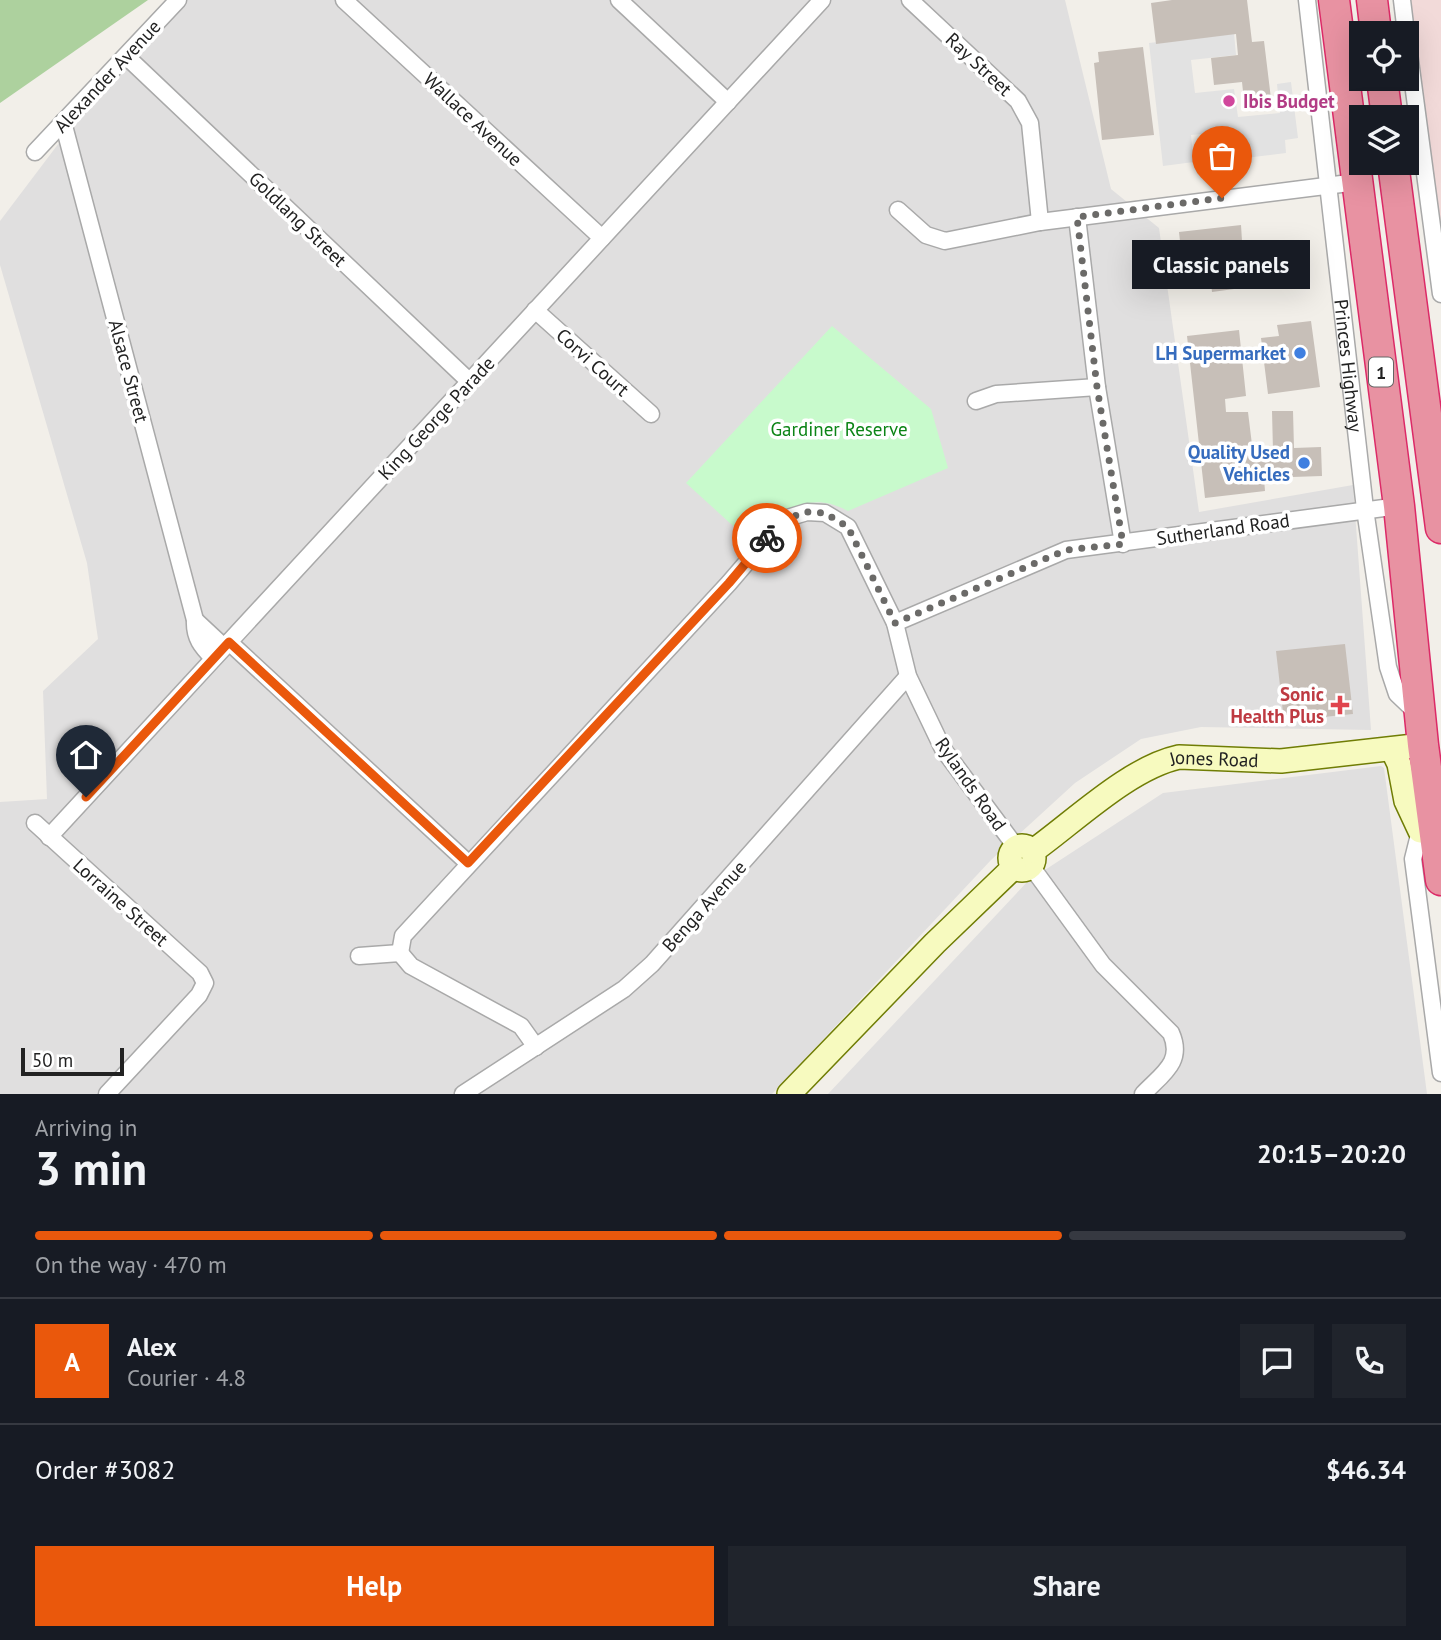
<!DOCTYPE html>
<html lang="en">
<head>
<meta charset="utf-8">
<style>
  :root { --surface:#171b24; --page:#20242c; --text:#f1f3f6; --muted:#9ea1a6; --line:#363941; --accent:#ea580c }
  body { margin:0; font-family:"PT Sans",sans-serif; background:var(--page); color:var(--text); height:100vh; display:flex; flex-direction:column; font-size:26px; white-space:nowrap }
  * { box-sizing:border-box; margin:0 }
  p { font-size:23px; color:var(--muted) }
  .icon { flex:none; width:38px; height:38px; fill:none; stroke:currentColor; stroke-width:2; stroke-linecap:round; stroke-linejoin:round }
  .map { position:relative; height:1094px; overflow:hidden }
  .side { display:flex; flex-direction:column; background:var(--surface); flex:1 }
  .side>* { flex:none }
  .fabs { position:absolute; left:1349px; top:21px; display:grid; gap:14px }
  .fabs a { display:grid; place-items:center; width:70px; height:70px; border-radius:0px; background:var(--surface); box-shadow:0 7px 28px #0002; font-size:35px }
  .scale { position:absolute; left:21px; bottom:18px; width:103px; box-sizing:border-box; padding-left:7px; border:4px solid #222; border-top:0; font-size:19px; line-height:24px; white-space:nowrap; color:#222; -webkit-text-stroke:5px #fff; paint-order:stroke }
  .pin { position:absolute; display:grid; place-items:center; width:60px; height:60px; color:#fff; margin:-72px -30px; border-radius:50% 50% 50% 0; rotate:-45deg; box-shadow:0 0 7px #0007 }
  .pin .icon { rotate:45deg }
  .courier { position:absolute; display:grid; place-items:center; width:70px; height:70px; margin:-35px; border:5px solid #ea580c; border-radius:50%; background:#fff; color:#222; box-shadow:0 2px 9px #0007 }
  .bubble { position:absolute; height:49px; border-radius:0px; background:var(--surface); box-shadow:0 7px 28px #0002; font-size:23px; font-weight:700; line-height:49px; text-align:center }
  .headline em { font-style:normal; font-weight:700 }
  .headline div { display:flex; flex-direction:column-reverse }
  .headline { display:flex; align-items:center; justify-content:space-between; height:119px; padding:0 35px }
  h1 { font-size:46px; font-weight:700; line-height:52px }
  .bar { display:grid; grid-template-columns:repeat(4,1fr); gap:10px 7px; align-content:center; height:84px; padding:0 35px }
  .bar i { height:9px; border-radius:5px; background:var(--line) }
  .bar .current { background:var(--accent) }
  .bar p { grid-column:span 4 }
  .line { display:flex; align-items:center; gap:18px; padding:0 35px; border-top:2px solid var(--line) }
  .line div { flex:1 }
  .round { display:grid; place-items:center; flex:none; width:74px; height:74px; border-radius:0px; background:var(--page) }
  .action { display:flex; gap:14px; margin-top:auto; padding:14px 35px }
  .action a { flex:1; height:80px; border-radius:0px; background:var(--accent); color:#fff; font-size:28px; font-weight:700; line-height:80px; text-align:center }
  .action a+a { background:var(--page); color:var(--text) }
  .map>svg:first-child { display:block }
  .residential { fill:#e0dfdf }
  .commercial { fill:#f2dad9 }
  .forest { fill:#add19e }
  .park { fill:#c8facc }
  .parking { fill:#e2e2e2 }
  .building { fill:#c7bfb8 }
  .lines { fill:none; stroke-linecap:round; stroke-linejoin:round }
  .street-casing { stroke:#a9a9a9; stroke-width:19 }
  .secondary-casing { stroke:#707d05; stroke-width:26 }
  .highway-casing { stroke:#dc2a67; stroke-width:33 }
  .street { stroke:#fff; stroke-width:16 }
  .secondary { stroke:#f7fabf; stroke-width:23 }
  .highway { stroke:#e892a2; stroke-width:30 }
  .done { stroke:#6b6a68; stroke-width:7; stroke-dasharray:0 12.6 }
  .route { stroke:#ea580c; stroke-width:9 }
  .hotel-dot { fill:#d1479c; stroke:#fff; stroke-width:2.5 }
  .shop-dot { fill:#3f7fe0; stroke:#fff; stroke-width:2.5 }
  .health-dot { fill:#e0444e; stroke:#fff; stroke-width:2.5 }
  .labels { text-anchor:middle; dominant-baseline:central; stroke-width:7; stroke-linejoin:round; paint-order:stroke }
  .shield { fill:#fff; stroke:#646464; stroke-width:2 }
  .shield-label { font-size:18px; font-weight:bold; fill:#222 }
  .street-label { font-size:19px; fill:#222; stroke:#fff }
  .hotel-label { font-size:19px; font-weight:bold; fill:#b23c85; stroke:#fff; text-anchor:start }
  .shop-label { font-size:19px; font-weight:bold; fill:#366cbe; stroke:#fff; text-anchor:end }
  .park-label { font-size:19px; fill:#0c8416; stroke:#fff }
  .health-label { font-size:19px; font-weight:bold; fill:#be3a42; stroke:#fff; text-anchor:end }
</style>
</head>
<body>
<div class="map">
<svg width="1441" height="1094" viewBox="0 0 1441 1094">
  <rect width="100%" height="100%" fill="#f2efe9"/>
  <path class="residential" d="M 167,0 L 1065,0 L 1111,189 L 1159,228 L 1199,512 L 1353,485 L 1371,730 L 1201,727 L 1141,739 L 1075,783 L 991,860 L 772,1094 L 0,1094 L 0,802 L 47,799 L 43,691 L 98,639 L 87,563 L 0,265 L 0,221 Z
    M 1381,766 L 1384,768 L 1427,1094 L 828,1094 L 1028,881 L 1163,793 Z"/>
  <path class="commercial" d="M 1410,0 L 1441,0 L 1441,253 Z"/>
  <path class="forest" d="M 0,0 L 148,0 L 0,103 Z"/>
  <path class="park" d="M 832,326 L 931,409 L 948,468 L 848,511 C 804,488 783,515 754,545 L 686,483 Z"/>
  <path class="parking" d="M 1234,33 L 1236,55 L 1191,60 L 1195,93 L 1234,89 L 1238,117 L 1280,113 L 1277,84 L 1291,82 L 1298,138 L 1285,140 L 1286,153 L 1237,159 L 1233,131 L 1191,135 L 1194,162 L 1163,166 L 1149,43 Z"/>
  <path class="building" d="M 1172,0 L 1247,0 L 1252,42 L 1264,41 L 1272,107 L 1245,110 L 1242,82 L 1214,85 L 1211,58 L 1238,55 L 1236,34 L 1156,44 L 1151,3 Z
    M 1143,47 L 1154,135 L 1102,140 L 1094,63 L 1099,62 L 1098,52 Z
    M 1241,225 L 1242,241 L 1253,240 L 1257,272 L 1233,275 L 1234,289 L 1212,292 L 1211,283 L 1185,286 L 1179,232 Z
    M 1311,321 L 1320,387 L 1268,394 L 1261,338 L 1279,336 L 1277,325 Z
    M 1239,330 L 1246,396 L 1225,399 L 1226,412 L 1248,412 L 1253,453 L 1273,451 L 1272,411 L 1293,411 L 1294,448 L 1321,447 L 1322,476 L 1264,478 L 1265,491 L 1205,498 L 1187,336 Z
    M 1345,644 L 1353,714 L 1284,721 L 1276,651 Z"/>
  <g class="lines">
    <g class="street-casing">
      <g id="street">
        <path d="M 344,0 L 602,238"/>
        <path d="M 619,0 L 728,102"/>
        <path d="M 910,0 L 1018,101 L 1030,123 L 1040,222"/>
        <path id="s1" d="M 1307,0 L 1365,509 L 1388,667 L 1397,694 L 1419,715"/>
        <path d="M 1402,0 L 1406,33"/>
        <path d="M 1407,38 L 1441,294"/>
        <path d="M 126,56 L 470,382"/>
        <path d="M 63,122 L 195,620 C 194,638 202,647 213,658"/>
        <path d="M 35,152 L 178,0"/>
        <path d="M 898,210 L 926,235 L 945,241 L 1040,222 L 1357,182"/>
        <path d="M 1077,217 L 1097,387 L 1123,544"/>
        <path d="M 535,310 L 651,414"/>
        <path d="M 976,401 L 996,394 L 1097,387"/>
        <path d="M 195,620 L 224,647"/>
        <path d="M 895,623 L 1066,550 L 1399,506"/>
        <path d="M 229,642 L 468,863"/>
        <path d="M 35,823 L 200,973 L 205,983 L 199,995 L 107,1094"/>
        <path d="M 1420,831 L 1413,859 L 1441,1073"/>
        <path d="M 49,837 L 822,0"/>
        <path d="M 1031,866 L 1103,965 L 1171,1033 C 1184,1062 1162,1074 1143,1094"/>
        <path d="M 400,953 L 403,936 L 729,583 L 784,519 L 807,512 L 825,513 L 848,527 L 895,623 L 908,676 L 943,749 L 1016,847"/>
        <path d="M 400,953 L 411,966 L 521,1026 L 536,1047"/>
        <path d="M 359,956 L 400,953"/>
        <path d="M 463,1094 L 624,989 L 652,964 L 908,676"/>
      </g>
    </g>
    <g class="secondary-casing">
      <g id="secondary">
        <path d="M 1392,749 L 1399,764 L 1406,801 L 1420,831 L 1434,829"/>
        <circle cx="1022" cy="858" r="12"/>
        <path id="s2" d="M 1033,851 C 1075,821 1129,768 1179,757 L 1281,761 L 1423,745"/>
        <path d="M 789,1094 L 935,943 L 1014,867"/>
      </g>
    </g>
    <g class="highway-casing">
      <path id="highway" d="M 1334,0 L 1399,506 L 1423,745 L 1441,880
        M 1372,0 L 1376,33
        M 1382,79 L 1387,117
        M 1393,163 L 1441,528"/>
    </g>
    <use href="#street" class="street"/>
    <use href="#secondary" class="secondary"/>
    <use href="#highway" class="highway"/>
  </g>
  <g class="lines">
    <path class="done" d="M 767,538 L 784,519 L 807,512 L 825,513 L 848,527 L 895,623 L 1066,550 L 1123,544 L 1097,387 L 1077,217 L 1222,198"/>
    <path class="route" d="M 86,797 L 229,642 L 468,863 L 729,583 L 767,538"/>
  </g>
  <circle class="hotel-dot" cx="1229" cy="101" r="7"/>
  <g class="shop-dot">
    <circle cx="1300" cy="353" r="7"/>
    <circle cx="1304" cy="463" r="7"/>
  </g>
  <path class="health-dot" d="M1336.5 694.5h7v7h7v7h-7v7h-7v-7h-7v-7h7z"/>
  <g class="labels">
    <rect class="shield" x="1369" y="357.5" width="24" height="29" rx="5"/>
    <g class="shield-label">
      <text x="1381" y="372">1</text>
    </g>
    <g class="street-label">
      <text transform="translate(979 64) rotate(43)">Ray Street</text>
      <text transform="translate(107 76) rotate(-47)">Alexander Avenue</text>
      <text transform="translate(473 119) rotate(43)">Wallace Avenue</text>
      <text transform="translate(298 219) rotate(44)">Goldlang Street</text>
      <text transform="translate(593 362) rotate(42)">Corvi Court</text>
      <text stroke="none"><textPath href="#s1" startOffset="368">Princes Highway</textPath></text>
      <text transform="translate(129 371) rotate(75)">Alsace Street</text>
      <text transform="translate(436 418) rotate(-47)">King George Parade</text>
      <text transform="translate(1223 529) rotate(-8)">Sutherland Road</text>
      <text stroke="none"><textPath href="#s2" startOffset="210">Jones Road</textPath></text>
      <text transform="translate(971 784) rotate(55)">Rylands Road</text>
      <text transform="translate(121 902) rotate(42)">Lorraine Street</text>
      <text transform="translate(704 906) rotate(-48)">Benga Avenue</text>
    </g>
    <g class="hotel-label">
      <text x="1243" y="101">Ibis Budget</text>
    </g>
    <g class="shop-label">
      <text x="1286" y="353">LH Supermarket</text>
      <text x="1290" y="452">Quality Used<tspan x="1290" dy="22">Vehicles</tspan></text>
    </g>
    <g class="park-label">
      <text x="839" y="429">Gardiner Reserve</text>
    </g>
    <g class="health-label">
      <text x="1324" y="694">Sonic<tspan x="1324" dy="22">Health Plus</tspan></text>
    </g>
  </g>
</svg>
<div class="fabs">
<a><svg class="icon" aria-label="locate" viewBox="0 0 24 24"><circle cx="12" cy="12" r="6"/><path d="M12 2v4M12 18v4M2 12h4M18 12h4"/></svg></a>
<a><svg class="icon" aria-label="layers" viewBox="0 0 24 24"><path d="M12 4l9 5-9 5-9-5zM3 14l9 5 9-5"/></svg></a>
</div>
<div class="scale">50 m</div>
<div class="pin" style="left:1222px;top:198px;background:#ea580c"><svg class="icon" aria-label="bag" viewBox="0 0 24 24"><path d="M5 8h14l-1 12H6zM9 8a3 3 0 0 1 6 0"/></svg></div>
<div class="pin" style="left:86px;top:797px;background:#1f2937"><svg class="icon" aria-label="home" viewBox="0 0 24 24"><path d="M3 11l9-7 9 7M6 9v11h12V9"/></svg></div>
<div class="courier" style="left:767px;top:538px"><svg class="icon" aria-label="bike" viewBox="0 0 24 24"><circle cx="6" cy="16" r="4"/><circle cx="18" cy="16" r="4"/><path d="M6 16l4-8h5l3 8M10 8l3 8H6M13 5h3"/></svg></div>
<div class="bubble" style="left:1132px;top:240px;width:178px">Classic panels</div>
</div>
<section class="side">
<div class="headline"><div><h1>3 min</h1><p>Arriving in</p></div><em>20:15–20:20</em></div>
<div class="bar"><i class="current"></i><i class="current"></i><i class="current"></i><i></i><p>On the way · 470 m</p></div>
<div class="line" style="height:126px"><b class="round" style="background:var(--accent);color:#fff">A</b><div><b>Alex</b><p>Courier · 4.8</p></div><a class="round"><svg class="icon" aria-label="chat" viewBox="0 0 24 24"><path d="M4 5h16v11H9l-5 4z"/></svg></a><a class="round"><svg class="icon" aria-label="phone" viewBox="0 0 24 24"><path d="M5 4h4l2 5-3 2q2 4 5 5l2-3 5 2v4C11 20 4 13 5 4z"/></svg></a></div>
<div class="line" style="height:91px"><div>Order #3082</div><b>$46.34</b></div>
<div class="action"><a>Help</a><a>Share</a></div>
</section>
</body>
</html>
